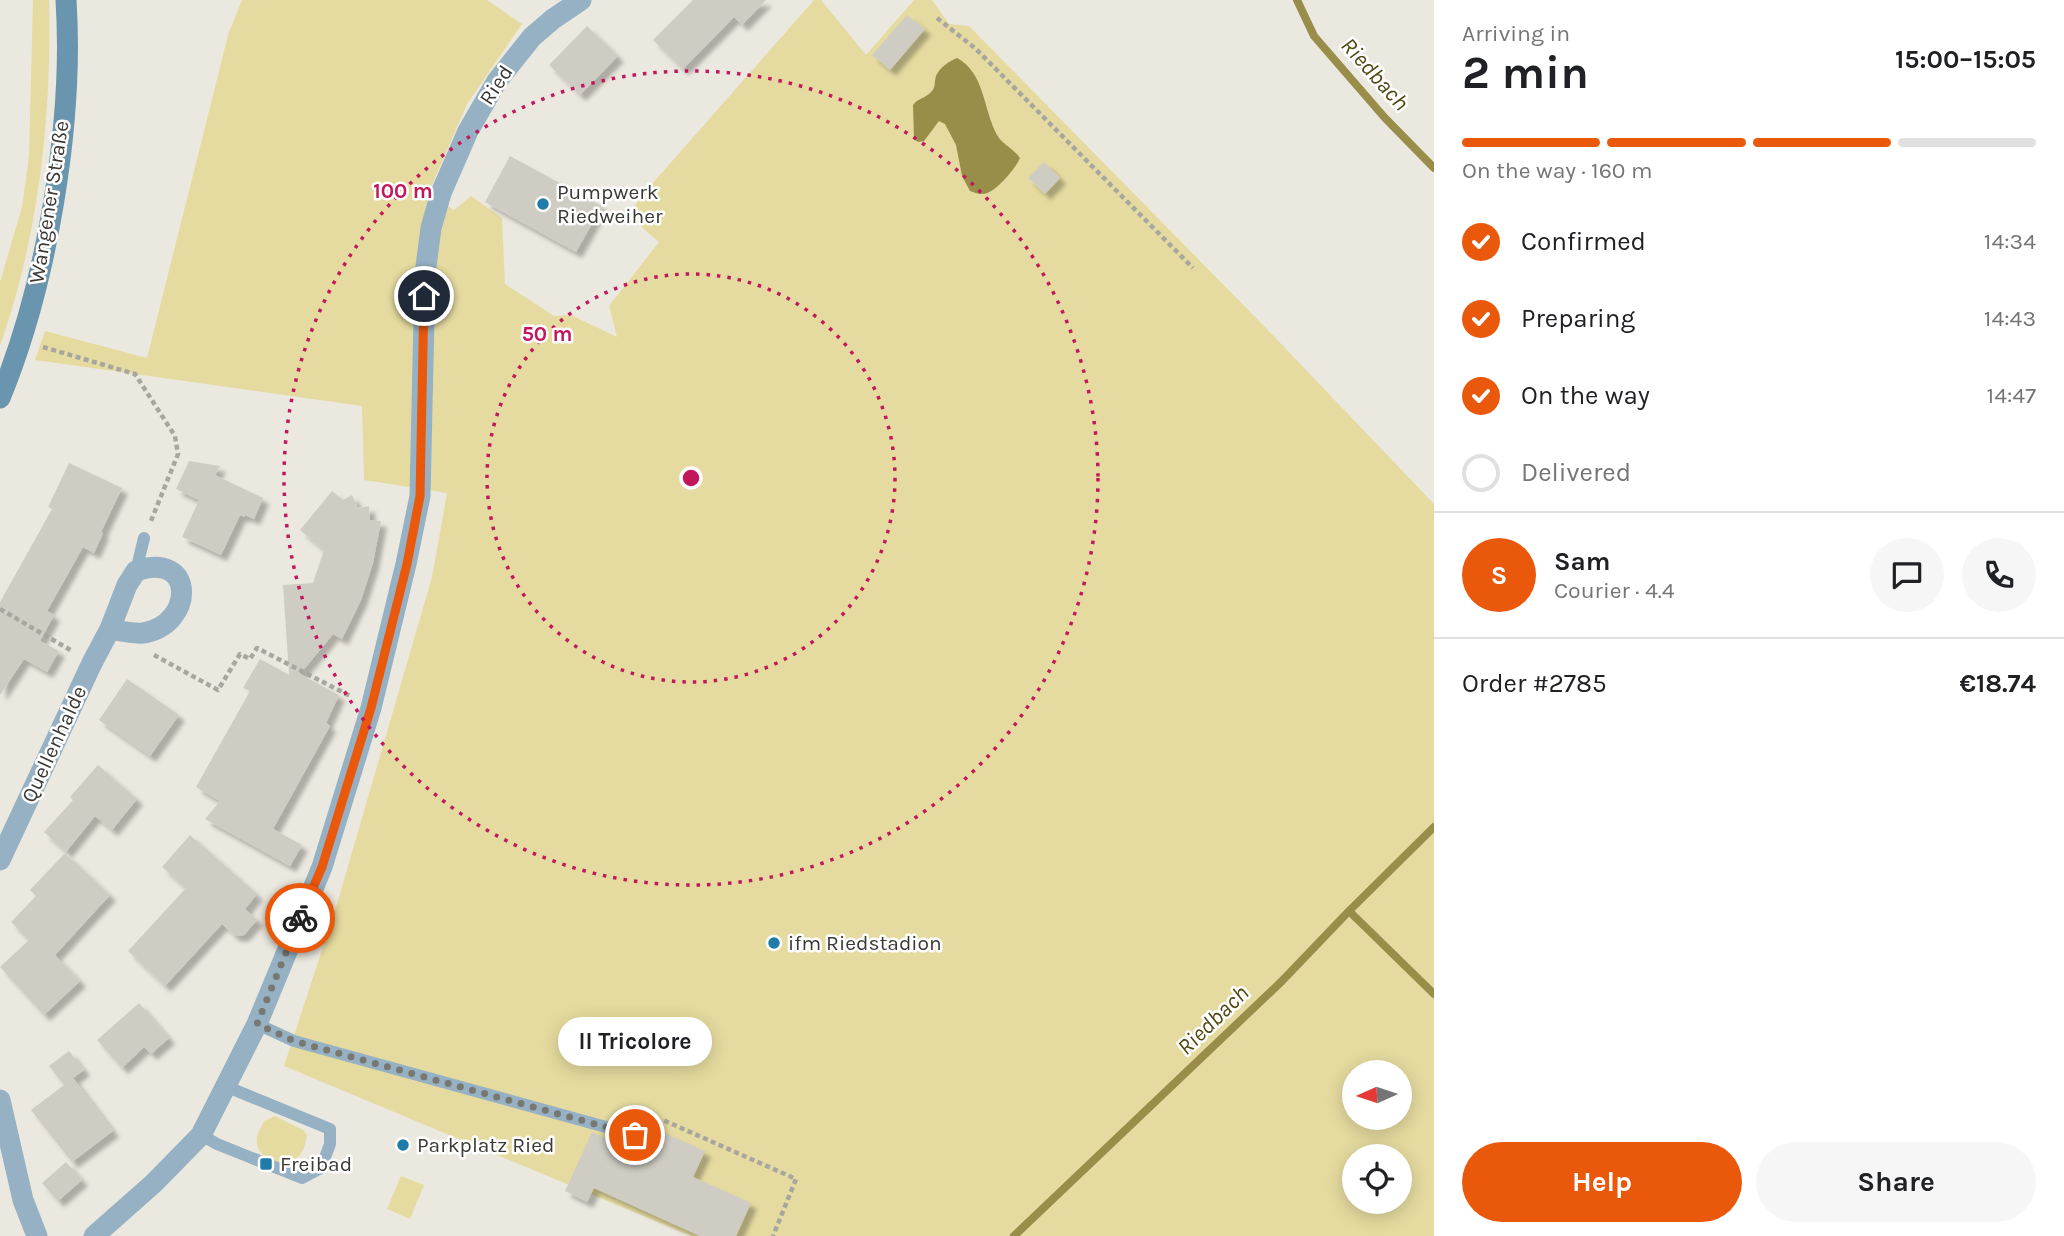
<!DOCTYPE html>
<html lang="en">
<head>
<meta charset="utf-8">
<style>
  :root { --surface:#fff; --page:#f6f6f6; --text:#202124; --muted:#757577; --line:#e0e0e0; --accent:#ea580c }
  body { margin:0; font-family:Karla,sans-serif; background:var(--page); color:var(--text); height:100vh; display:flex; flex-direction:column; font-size:26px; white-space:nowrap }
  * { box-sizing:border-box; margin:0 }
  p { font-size:23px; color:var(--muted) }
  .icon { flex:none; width:38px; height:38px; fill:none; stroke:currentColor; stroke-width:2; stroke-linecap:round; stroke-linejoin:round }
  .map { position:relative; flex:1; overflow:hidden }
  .sheet { display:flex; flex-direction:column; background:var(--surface); width:630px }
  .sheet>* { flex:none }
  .needle { width:46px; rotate:267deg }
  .tools { position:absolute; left:1342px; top:1060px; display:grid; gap:14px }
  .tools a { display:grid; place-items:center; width:70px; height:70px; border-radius:50%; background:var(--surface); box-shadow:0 4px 18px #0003; font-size:35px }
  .pin { position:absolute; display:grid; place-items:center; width:60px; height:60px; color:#fff; margin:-30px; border:4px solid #fff; border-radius:50%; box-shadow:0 2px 7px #0007 }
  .courier { position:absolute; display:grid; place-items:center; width:70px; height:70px; margin:-35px; border:5px solid #ea580c; border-radius:50%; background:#fff; color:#222; box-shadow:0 2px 9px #0007 }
  .bubble { position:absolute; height:49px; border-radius:24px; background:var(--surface); box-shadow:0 4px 18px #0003; font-size:23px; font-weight:700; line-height:49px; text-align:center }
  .headline em { font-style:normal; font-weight:700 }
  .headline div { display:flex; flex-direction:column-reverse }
  .headline { display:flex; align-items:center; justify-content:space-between; height:119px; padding:0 28px }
  h1 { font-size:46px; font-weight:700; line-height:52px }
  .bar { display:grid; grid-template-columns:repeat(4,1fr); gap:10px 7px; align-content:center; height:84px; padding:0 28px }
  .bar i { height:9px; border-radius:5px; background:var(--line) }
  .bar .on { background:var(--accent) }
  .bar p { grid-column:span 4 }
  .line { display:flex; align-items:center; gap:18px; padding:0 28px; border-top:2px solid var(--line) }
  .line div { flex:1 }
  .round { display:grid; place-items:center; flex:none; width:74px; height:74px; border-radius:37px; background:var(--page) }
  ol { padding:0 28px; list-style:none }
  li { display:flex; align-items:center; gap:21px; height:77px }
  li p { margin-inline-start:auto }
  li .icon { padding:7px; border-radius:50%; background:var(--accent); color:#fff; stroke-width:4 }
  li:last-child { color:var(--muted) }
  li i { width:38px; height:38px; border:4px solid var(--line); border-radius:50% }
  .cta { display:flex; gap:14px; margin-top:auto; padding:14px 28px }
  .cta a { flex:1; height:80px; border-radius:42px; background:var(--accent); color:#fff; font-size:28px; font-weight:700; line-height:80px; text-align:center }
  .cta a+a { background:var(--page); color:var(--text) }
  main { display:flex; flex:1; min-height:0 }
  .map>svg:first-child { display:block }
  .green { fill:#e5dba0; fill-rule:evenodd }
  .water { fill:#998d4a }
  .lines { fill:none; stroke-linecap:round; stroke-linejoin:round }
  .stream { stroke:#998d4a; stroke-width:8 }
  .building { fill:#cfcdc3; filter:url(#shadow) }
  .path { stroke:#a8a69e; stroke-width:4.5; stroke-dasharray:5 3.5; stroke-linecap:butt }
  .lane { stroke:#95b1c3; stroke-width:12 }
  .street { stroke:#95b1c3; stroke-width:21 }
  .secondary { stroke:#6a95af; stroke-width:21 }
  .done { stroke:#787770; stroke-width:7; stroke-dasharray:0 12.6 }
  .route { stroke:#ea580c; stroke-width:9 }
  .ring { fill:none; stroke:#c2185b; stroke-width:3.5; stroke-dasharray:3.5 7 }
  .poi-dot { fill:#207ba9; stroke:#fff; stroke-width:2.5 }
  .labels { text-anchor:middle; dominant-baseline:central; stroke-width:5; stroke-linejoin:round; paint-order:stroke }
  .street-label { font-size:21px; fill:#3a3935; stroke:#fff }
  .poi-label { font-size:21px; fill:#3a3935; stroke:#fff; text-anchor:start }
  .water-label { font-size:23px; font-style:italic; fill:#514812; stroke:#fff }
  .centre { fill:#c2185b; stroke:#fff; stroke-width:3.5 }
  .ring-label { font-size:21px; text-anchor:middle; font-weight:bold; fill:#c2185b; stroke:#fff; stroke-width:5; stroke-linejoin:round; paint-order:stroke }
</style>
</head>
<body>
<main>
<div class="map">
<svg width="1434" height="1236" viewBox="0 0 1434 1236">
  <defs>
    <filter id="shadow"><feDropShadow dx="6" dy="6" stdDeviation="2" flood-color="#0004"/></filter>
  </defs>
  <rect width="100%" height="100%" fill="#ebe9df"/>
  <path class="green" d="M 33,0 L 49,0 C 52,116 39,235 0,346 L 0,282 L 22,207 L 29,156 Z
    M 242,0 L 487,0 L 522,24 L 467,104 L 428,194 L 454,210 L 471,196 L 502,218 L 505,284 L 554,316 L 571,315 L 617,337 L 609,306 L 659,242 L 628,215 L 644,193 L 814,0 L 821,0 L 866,55 L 914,0 L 932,0 L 949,24 L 969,26 L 1264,326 L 1434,504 L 1434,1236 L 691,1236 L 284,1066 L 337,904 L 432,577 L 447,493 L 364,480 L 362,406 L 35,360 L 45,331 L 147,358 L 228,35 ZM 1354,1073 L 1400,1073 L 1400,1118 L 1354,1118 ZM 1354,1157 L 1400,1157 L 1400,1202 L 1354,1202 Z
    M 275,1116 L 303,1130 L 307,1135 C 306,1140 305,1147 302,1152 C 289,1173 253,1160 257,1137 C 258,1132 262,1126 264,1121 Z
    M 401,1176 L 424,1185 L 410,1219 L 387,1209 Z"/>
  <path class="water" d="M 957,58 C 985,73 983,109 997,135 C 1002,144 1014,149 1020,158 C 1016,168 994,195 982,194 C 977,194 974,192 970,191 L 962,176 L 956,145 L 945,124 L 939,121 L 924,141 L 918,142 L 914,139 L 913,105 C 918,98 926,98 931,92 C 936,88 934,82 936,76 C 940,67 948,62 957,58 Z"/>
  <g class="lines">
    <path class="stream" d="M 1297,0 L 1314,36 L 1385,118 L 1434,168
      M 1349,911 L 1434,994
      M 1014,1236 L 1282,981 L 1349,911 L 1434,827"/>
  </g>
  <path class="building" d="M 693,0 L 766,0 L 742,25 L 734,17 L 683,69 L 653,40 Z
    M 907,15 L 925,29 L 890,70 L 872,55 Z
    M 587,26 L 618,56 L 580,95 L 549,65 Z
    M 510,156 L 602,206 L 576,252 L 485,202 Z
    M 1044,162 L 1060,178 L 1045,194 L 1028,178 Z
    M 189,461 L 220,466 L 215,475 L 263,498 L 254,519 L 245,515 L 244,517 L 240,515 L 221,555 L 182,537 L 199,500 L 176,489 Z
    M 69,463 L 122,488 L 101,532 L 103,533 L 94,553 L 83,547 L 47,611 L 54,615 L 40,641 L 59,651 L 47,672 L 24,659 L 0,695 L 0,602 L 52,509 L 48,507 Z
    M 332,491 L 343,500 L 352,495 L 358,508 L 369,506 L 370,520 L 381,521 L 373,563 L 361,600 L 342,639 L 333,634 L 300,674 L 339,695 L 326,723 L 330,726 L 273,829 L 302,845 L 290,866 L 205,819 L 220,801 L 196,787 L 250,691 L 243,688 L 260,659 L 289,675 L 283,585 L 313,583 L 324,550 L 300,530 Z
    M 127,679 L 179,715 L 150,756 L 99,720 Z
    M 98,765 L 137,799 L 112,830 L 95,816 L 66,852 L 44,832 L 73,800 L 70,797 Z
    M 190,835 L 257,894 L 245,909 L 257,920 L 244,935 L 235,936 L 222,924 L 165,986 L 128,951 L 186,888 L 162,867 Z
    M 65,853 L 110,895 L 55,955 L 80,981 L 44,1015 L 0,967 L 29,940 L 11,922 L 36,896 L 30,890 Z
    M 139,1003 L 169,1038 L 151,1054 L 144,1047 L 122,1068 L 97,1040 Z
    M 69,1051 L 84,1070 L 73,1078 L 113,1131 L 72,1162 L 31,1110 L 64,1085 L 49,1066 Z
    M 658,1130 L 705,1151 L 693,1177 L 751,1203 L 736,1236 L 700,1236 L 594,1188 L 587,1202 L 565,1191 L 592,1132 L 646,1156 Z
    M 66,1162 L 82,1180 L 58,1201 L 42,1183 Z"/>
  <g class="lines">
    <path class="path" d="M 937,18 L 976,49 L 1193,268
      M 43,347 L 135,374 L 175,436 L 178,454 L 151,521
      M 0,609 L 72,651
      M 154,655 L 218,690 L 240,654 L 250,659 L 257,648 L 352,697
      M 649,1127 L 663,1120 L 796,1179 L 773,1236"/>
    <path class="lane" d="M 136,571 L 144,538
      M 257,1024 L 294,1041 L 635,1135
      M 201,1135 L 217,1144 L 302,1178 L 321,1168 L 330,1144 L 330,1129 L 225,1086"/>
    <path class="street" d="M 0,860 L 92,663 L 110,629 L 127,585 L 136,571 C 196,550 195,625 143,633 C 132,634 121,631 110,629
      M 0,1100 L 23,1200 L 37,1236
      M 94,1236 L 154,1183 L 201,1135 L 257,1024 L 322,867 L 371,708 L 406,564 L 420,496 L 425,274 L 431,228 L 441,193 L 468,131 L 497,81 L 532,37 L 553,19 L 581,0"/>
    <path class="secondary" d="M 0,398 C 47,284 74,123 66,0"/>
  </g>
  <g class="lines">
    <path class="done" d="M 300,918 L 257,1024 L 294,1041 L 635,1135"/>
    <path class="route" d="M 300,918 L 322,867 L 371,708 L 407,564 L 420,496 L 424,296"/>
  </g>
  <g class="ring">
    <circle cx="691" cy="478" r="204"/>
    <circle cx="691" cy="478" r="407"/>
  </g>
  <g class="poi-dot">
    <circle cx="543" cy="204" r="7"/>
    <circle cx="774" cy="943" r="7"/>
    <circle cx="403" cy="1145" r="7"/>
    <rect x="259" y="1157" width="14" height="14" rx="3.5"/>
  </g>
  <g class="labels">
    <g class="street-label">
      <text transform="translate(496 85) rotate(-57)">Ried</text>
      <text transform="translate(49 202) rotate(-81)">Wangener Straße</text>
      <text transform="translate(54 744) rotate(-65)">Quellenhalde</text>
    </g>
    <g class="poi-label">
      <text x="557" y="192">Pumpwerk<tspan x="557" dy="24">Riedweiher</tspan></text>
      <text x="788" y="943">ifm Riedstadion</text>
      <text x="417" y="1145">Parkplatz Ried</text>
      <text x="280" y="1164">Freibad</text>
    </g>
    <g class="water-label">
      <text transform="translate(1375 74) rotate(48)">Riedbach</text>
      <text transform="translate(1213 1020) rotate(-44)">Riedbach</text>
    </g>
  </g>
  <circle cx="691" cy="478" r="10" class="centre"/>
  <g class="ring-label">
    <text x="403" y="198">100 m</text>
    <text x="547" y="341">50 m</text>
  </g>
</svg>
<div class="tools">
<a><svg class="needle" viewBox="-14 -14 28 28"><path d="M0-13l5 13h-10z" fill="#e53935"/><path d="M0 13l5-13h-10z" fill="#757577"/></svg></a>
<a><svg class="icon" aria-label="locate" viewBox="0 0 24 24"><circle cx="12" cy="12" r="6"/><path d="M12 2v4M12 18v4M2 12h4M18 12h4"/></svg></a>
</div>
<div class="pin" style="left:635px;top:1135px;background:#ea580c"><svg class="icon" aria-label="bag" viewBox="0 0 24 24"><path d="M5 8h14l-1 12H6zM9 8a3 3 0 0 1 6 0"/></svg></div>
<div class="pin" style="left:424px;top:296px;background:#1f2937"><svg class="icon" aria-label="home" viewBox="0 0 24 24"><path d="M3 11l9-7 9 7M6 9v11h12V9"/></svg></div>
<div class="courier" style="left:300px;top:918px"><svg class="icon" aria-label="bike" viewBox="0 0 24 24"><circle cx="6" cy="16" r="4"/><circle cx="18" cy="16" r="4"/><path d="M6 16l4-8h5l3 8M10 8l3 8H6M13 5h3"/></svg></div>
<div class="bubble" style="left:558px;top:1017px;width:154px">Il Tricolore</div>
</div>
<section class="sheet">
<div class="headline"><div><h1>2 min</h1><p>Arriving in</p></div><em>15:00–15:05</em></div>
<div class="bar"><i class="on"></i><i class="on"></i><i class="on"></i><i></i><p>On the way · 160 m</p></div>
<ol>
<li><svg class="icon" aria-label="check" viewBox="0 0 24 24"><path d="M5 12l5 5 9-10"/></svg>Confirmed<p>14:34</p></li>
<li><svg class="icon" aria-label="check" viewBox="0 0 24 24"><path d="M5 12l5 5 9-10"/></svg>Preparing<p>14:43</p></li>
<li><svg class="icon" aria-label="check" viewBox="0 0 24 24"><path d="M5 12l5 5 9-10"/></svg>On the way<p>14:47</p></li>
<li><i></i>Delivered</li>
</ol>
<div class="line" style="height:126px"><b class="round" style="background:var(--accent);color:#fff">S</b><div><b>Sam</b><p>Courier · 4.4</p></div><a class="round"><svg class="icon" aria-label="chat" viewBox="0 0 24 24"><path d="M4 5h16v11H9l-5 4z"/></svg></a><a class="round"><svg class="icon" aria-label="phone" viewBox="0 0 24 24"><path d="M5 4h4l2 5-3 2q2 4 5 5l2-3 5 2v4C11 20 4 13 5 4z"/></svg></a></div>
<div class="line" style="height:91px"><div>Order #2785</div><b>€18.74</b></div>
<div class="cta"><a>Help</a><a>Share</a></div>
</section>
</main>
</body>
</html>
